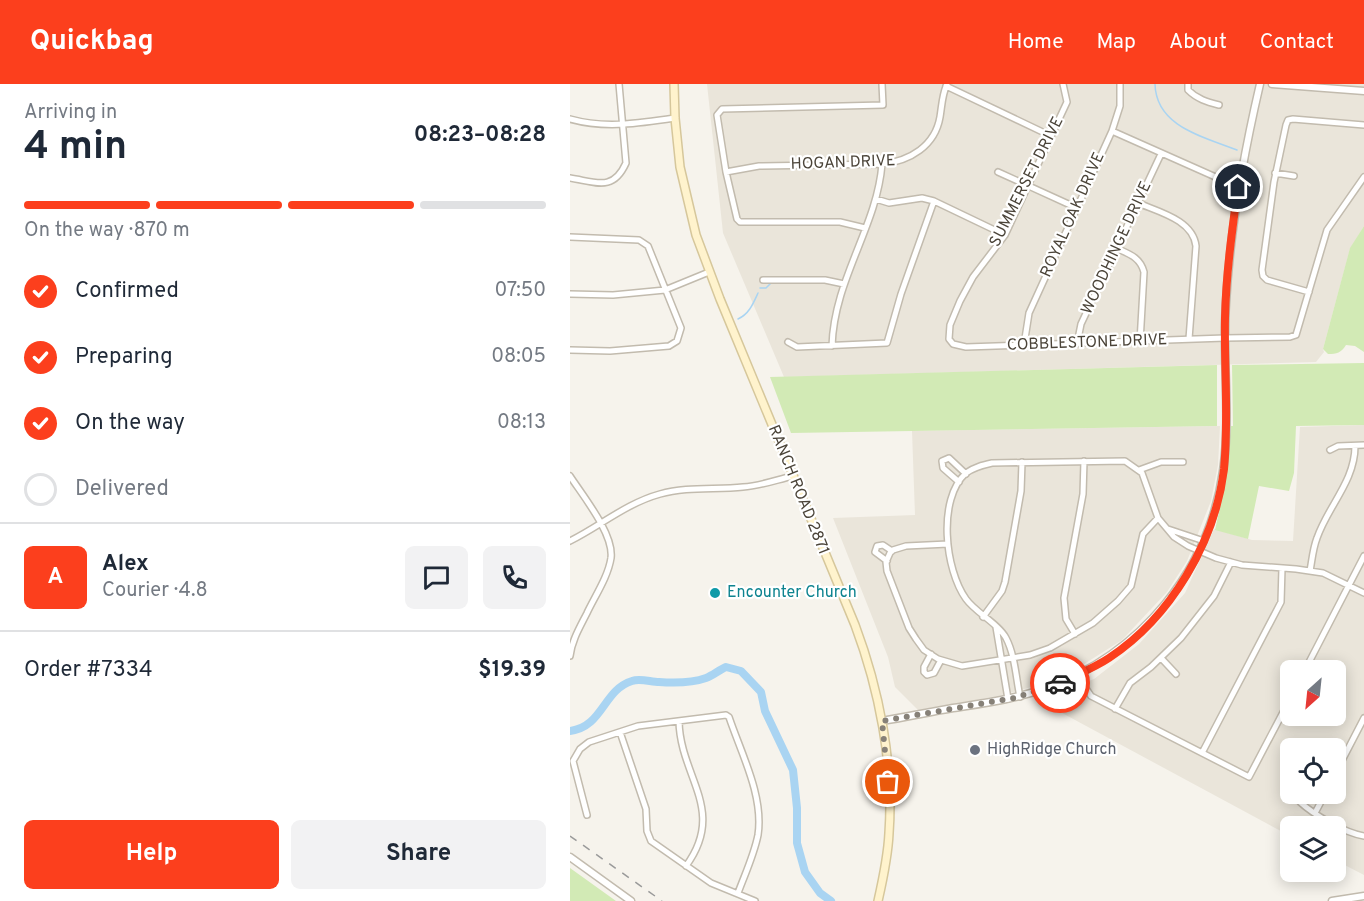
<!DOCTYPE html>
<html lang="en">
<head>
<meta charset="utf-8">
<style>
  :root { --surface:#fff; --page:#f2f2f3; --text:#1f2937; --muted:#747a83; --line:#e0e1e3; --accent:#fc3f1d }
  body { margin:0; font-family:Overpass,sans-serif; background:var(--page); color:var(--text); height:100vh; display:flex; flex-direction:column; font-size:22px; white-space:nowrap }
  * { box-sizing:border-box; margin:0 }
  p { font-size:20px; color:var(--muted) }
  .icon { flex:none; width:33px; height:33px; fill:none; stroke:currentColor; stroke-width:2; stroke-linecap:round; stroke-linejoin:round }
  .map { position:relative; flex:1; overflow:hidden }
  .sheet { display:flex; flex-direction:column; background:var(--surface); width:570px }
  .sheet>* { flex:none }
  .needle { width:39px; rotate:207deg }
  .fabs { position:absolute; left:710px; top:576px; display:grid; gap:12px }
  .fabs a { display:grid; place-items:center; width:66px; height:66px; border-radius:9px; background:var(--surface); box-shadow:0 3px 15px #0003; font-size:30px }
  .pin { position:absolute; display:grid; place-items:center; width:51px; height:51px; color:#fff; margin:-26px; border:3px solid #fff; border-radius:50%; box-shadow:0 2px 6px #0007 }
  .courier { position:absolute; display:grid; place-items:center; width:60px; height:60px; margin:-30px; border:4px solid #fc3f1d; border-radius:50%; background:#fff; color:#222; box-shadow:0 2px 8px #0007 }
  .headline em { font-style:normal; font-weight:700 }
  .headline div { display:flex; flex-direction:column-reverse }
  .headline { display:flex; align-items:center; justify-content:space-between; height:102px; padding:0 24px }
  h1 { font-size:39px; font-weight:700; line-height:45px }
  .bar { display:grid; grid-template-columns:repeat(4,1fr); gap:9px 6px; align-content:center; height:72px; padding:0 24px }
  .bar i { height:8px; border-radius:4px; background:var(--line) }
  .bar .current { background:var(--accent) }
  .bar p { grid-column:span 4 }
  .line { display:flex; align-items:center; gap:15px; padding:0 24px; border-top:2px solid var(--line) }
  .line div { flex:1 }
  .round { display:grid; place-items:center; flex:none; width:63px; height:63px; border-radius:9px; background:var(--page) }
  ol { padding:0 24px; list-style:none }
  li { display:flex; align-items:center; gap:18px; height:66px }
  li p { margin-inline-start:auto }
  li .icon { padding:6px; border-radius:50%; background:var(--accent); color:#fff; stroke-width:4 }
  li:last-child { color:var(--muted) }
  li i { width:33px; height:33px; border:3px solid var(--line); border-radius:50% }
  .cta { display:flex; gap:12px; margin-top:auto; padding:12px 24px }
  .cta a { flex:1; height:69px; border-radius:9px; background:var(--accent); color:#fff; font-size:24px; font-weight:700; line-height:69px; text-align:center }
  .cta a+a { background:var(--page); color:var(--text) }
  header { display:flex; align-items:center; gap:36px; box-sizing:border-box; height:84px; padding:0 30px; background:var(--accent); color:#fff }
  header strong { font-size:28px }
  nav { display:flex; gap:33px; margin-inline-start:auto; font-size:21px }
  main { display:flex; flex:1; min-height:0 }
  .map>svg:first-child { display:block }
  .residential { fill:#eae5da; fill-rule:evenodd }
  .green { fill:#d2eab5 }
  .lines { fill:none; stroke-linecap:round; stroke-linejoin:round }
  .stream { stroke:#a9d4f2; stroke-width:1.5 }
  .river { stroke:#a9d4f2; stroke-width:8 }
  .minor-casing { stroke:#c2bbae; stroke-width:8 }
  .tertiary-casing { stroke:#c2bbae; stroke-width:9 }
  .secondary-casing { stroke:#d6c79b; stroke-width:10 }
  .minor { stroke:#fff; stroke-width:5 }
  .tertiary { stroke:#fff; stroke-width:6 }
  .secondary { stroke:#fff3cd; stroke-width:7 }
  .rail { stroke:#9a9a9a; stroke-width:1.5; stroke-dasharray:8 8; stroke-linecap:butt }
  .done { stroke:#878178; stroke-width:6; stroke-dasharray:0 10.8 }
  .route { stroke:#fc3f1d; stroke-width:8 }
  .culture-dot { fill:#0f9aa8; stroke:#fff; stroke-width:2 }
  .worship-dot { fill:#6b7280; stroke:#fff; stroke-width:2 }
  .labels { text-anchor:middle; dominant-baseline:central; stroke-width:4.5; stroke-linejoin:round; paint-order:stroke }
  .street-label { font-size:16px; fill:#4b4439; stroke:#fff }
  .culture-label { font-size:16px; fill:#0d838f; stroke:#fff; text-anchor:start }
  .worship-label { font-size:16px; fill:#5b616d; stroke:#fff; text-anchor:start }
</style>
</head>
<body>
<header>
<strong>Quickbag</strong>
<nav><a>Home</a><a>Map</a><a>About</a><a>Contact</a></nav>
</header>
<main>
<section class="sheet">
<div class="headline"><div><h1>4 min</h1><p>Arriving in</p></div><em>08:23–08:28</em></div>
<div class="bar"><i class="current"></i><i class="current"></i><i class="current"></i><i></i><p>On the way · 870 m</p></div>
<ol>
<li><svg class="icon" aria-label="check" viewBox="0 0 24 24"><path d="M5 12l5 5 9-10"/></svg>Confirmed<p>07:50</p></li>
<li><svg class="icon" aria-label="check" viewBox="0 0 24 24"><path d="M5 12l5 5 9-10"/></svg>Preparing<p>08:05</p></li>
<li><svg class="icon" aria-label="check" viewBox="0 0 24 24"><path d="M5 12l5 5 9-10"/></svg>On the way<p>08:13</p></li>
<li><i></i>Delivered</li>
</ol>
<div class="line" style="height:108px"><b class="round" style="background:var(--accent);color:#fff">A</b><div><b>Alex</b><p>Courier · 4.8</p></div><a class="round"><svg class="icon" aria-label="chat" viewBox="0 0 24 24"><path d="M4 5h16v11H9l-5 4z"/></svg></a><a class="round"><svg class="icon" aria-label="phone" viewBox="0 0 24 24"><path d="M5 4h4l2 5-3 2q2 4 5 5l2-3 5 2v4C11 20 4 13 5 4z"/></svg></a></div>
<div class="line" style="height:78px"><div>Order #7334</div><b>$19.39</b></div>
<div class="cta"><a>Help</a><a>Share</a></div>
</section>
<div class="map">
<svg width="794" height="817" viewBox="0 0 794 817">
  <rect width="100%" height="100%" fill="#f6f3ec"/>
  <path class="residential" d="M 137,0 L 794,0 L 794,142 L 780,165 L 753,265 L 754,268 L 746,278 L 214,293 L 153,149 Z
    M 794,341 L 794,791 L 765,776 L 765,742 L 720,742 L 720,752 L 468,616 L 524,595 L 569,560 L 615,509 L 644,445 L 682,456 L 723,457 L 730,343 ZM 720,586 L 765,586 L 765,632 L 720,632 ZM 720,664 L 765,664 L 765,710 L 720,710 Z
    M 650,342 L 648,381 L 641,417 L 617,477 L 597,508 L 552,556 L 500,589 L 469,601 L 428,612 L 348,626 L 325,603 L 318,573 L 263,434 L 345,431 L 342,347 Z"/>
  <path class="green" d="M 794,142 L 794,268 L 785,262 L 776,261 C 771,269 767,270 758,270 L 753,265 L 780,164 Z
    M 794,279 L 794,341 L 726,342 L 724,389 L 719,407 L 689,402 L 678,455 L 645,446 L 655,401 L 661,342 L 663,342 L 662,281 Z
    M 647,281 L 647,342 L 221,349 L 200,293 Z
    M 0,784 L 46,817 L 0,817 Z"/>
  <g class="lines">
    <path class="stream" d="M 585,0 C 586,43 634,53 667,66
      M 190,204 L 196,204 L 201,199 L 247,199
      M 168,235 C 179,230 183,220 188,209"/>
    <path class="river" d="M 0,647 C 33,643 33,606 62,597 C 70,594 81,598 89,598 C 103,599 122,599 136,594 C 142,592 149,586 156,583 L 171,587 L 191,608 L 195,627 L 223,686 L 227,724 L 227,759 L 235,788 L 250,809 L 261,817"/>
    <g class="minor-casing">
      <path id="minor" d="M 493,0 L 497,18 L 435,151 L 403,193 L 390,217 L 380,241 L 379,255 L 383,260 L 396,263 L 655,254 L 720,253 L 726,251 L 757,146 L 794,93
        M 618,0 L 618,6 C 627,15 637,18 649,21
        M 376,2 L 481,52
        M 0,35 C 36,45 69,39 105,34
        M 542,47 L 668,103
        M 156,88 L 189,82 L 312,80 C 340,77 365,62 370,33 C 372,21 372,11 377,0
        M 428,88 L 507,124
        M 705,89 L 724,92
        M 645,93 L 670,94
        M 0,94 C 26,98 43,108 56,79 L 49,0
        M 306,115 L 319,119 L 352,114 L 364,117 L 435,151
        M 568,119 C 589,128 623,136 626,162 L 619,255
        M 295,144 L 270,138 L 170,138 L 167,135 L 156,88 L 147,31 L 152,25 L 313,21 L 312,0
        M 0,153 L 69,156 L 78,162 L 111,244 L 107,257 L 99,262 L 40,267 L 0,266
        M 546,164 C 559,170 570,173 574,188 L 570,258
        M 193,196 L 255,196 L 274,200
        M 739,208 L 697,196 L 693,192 L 692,186 L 704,98 L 716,41 L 718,36 L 723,35 L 794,41
        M 0,210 L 43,211 L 95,206 L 139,188
        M 218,258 L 227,263 L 317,259 L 331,210 L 364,117
        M 507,260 L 511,240 L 591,70
        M 454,261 L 459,229 L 542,47 L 550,22 L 550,0
        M 262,262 C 264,195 307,143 312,80
        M 760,366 L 768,362 L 794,361
        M 569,386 L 591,378 L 613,378
        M 0,392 C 13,412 44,450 41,474 C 38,493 25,512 17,529 C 10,543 2,556 0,572
        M 389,398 L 373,384 L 372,377 L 379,374 L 396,390
        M 598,445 L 634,457
        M 0,457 C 30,442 57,419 90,410 C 117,402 146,406 173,403 C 190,402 206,396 223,392
        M 378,460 L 336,462 L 323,466 L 320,469 L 316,478 L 317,487 L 339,544 L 346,555 L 354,566 L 368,575 L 392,582 L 460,571 L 480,564 L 523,539 L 548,517 L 561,502 L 573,450 L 588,434
        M 317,477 L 305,468 L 307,462 L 313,461 L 322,467
        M 740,487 C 742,476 743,464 747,454 C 758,422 785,397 785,362
        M 413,533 L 432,507 L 435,498 L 451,407 L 452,378
        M 426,543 L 438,615
        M 505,550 L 496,535 L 494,514 L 513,410 L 514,377
        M 361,570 L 354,583 L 354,588 L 357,591 L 364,589 L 371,576
        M 591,574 L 606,590
        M 735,586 L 794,472
        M 507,591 L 521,612 L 679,693 L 720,615
        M 450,613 C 446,594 445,571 436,554 C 429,540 406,529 396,515 C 375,486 367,415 396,389 C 404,383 413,381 422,379 L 555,377 L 572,389 L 588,434 L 604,453 L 618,462 L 646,474 L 672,481 L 726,485 L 753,489 L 794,509
        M 545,625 L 560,599 L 581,583 L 611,554 L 644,512 L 661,478
        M 109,637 C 110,693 157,726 116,782
        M 50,648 L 76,725 L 77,747 L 81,757 L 141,799 L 185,817
        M 632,669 L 711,518 L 712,484
        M 765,690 L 794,634
        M 730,718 C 744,731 775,749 794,752
        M 745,729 L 755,710
        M 17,731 L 3,677 L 10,665 L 19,658 L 68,642 L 156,631 L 159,633 C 171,669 194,712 188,751 C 184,771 175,790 168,809"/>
    </g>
    <g class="tertiary-casing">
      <path id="tertiary" d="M 702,0 L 794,7
        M 312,637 C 336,633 359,628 383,624 C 415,619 446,615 476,604 C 571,570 639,487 653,387 C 661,332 652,275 656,219 C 660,145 673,73 690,0
        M 0,773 L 61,817
        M 762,817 L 794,812"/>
    </g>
    <g class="secondary-casing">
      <path id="secondary" d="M 104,0 L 105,34 L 110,83 L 126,151 L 150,215 L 285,541 C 309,605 324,680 319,749 C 318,772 313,795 308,817"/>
    </g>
    <use href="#minor" class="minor"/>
    <use href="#tertiary" class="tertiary"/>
    <use href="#secondary" class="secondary"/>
    <path class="rail" d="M 0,752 L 92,817"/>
  </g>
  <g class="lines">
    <path class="done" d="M 318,698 L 312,637 L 444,614 L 490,599"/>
    <path class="route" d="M 490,599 C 506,591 524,584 539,574 C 601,533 645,458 654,385 C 659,335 654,284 655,234 C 656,190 662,147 668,103"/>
  </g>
  <circle class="culture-dot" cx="145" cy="509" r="6"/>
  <circle class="worship-dot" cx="405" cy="666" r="6"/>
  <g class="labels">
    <g class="street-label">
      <text transform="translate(273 79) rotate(-2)">HOGAN DRIVE</text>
      <text transform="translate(457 98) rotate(-63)">SUMMERSET DRIVE</text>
      <text transform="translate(503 131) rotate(-66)">ROYAL OAK DRIVE</text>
      <text transform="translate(547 164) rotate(-65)">WOODHINGE DRIVE</text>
      <text transform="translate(517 259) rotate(-2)">COBBLESTONE DRIVE</text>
      <text transform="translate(228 406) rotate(68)">RANCH ROAD 2871</text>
    </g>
    <g class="culture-label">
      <text x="157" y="509">Encounter Church</text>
    </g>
    <g class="worship-label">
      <text x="417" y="666">HighRidge Church</text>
    </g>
  </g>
</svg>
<div class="fabs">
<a><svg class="needle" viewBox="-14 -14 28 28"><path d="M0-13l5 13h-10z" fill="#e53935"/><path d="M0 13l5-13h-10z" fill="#747a83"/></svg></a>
<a><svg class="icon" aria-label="locate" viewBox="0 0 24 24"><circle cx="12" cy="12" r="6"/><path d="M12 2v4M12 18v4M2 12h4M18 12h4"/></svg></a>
<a><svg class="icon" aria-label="layers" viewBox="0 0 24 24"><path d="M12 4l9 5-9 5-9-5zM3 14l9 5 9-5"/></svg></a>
</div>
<div class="pin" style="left:318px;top:698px;background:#ea580c"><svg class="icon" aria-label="bag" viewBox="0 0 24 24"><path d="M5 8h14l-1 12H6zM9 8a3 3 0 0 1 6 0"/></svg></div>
<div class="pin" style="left:668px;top:103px;background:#1f2937"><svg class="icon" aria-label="home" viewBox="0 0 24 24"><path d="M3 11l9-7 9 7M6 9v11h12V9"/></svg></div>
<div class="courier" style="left:490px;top:599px"><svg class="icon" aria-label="car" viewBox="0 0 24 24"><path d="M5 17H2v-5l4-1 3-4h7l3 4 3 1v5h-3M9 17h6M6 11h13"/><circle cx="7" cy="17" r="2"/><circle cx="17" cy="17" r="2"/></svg></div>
</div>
</main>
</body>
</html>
